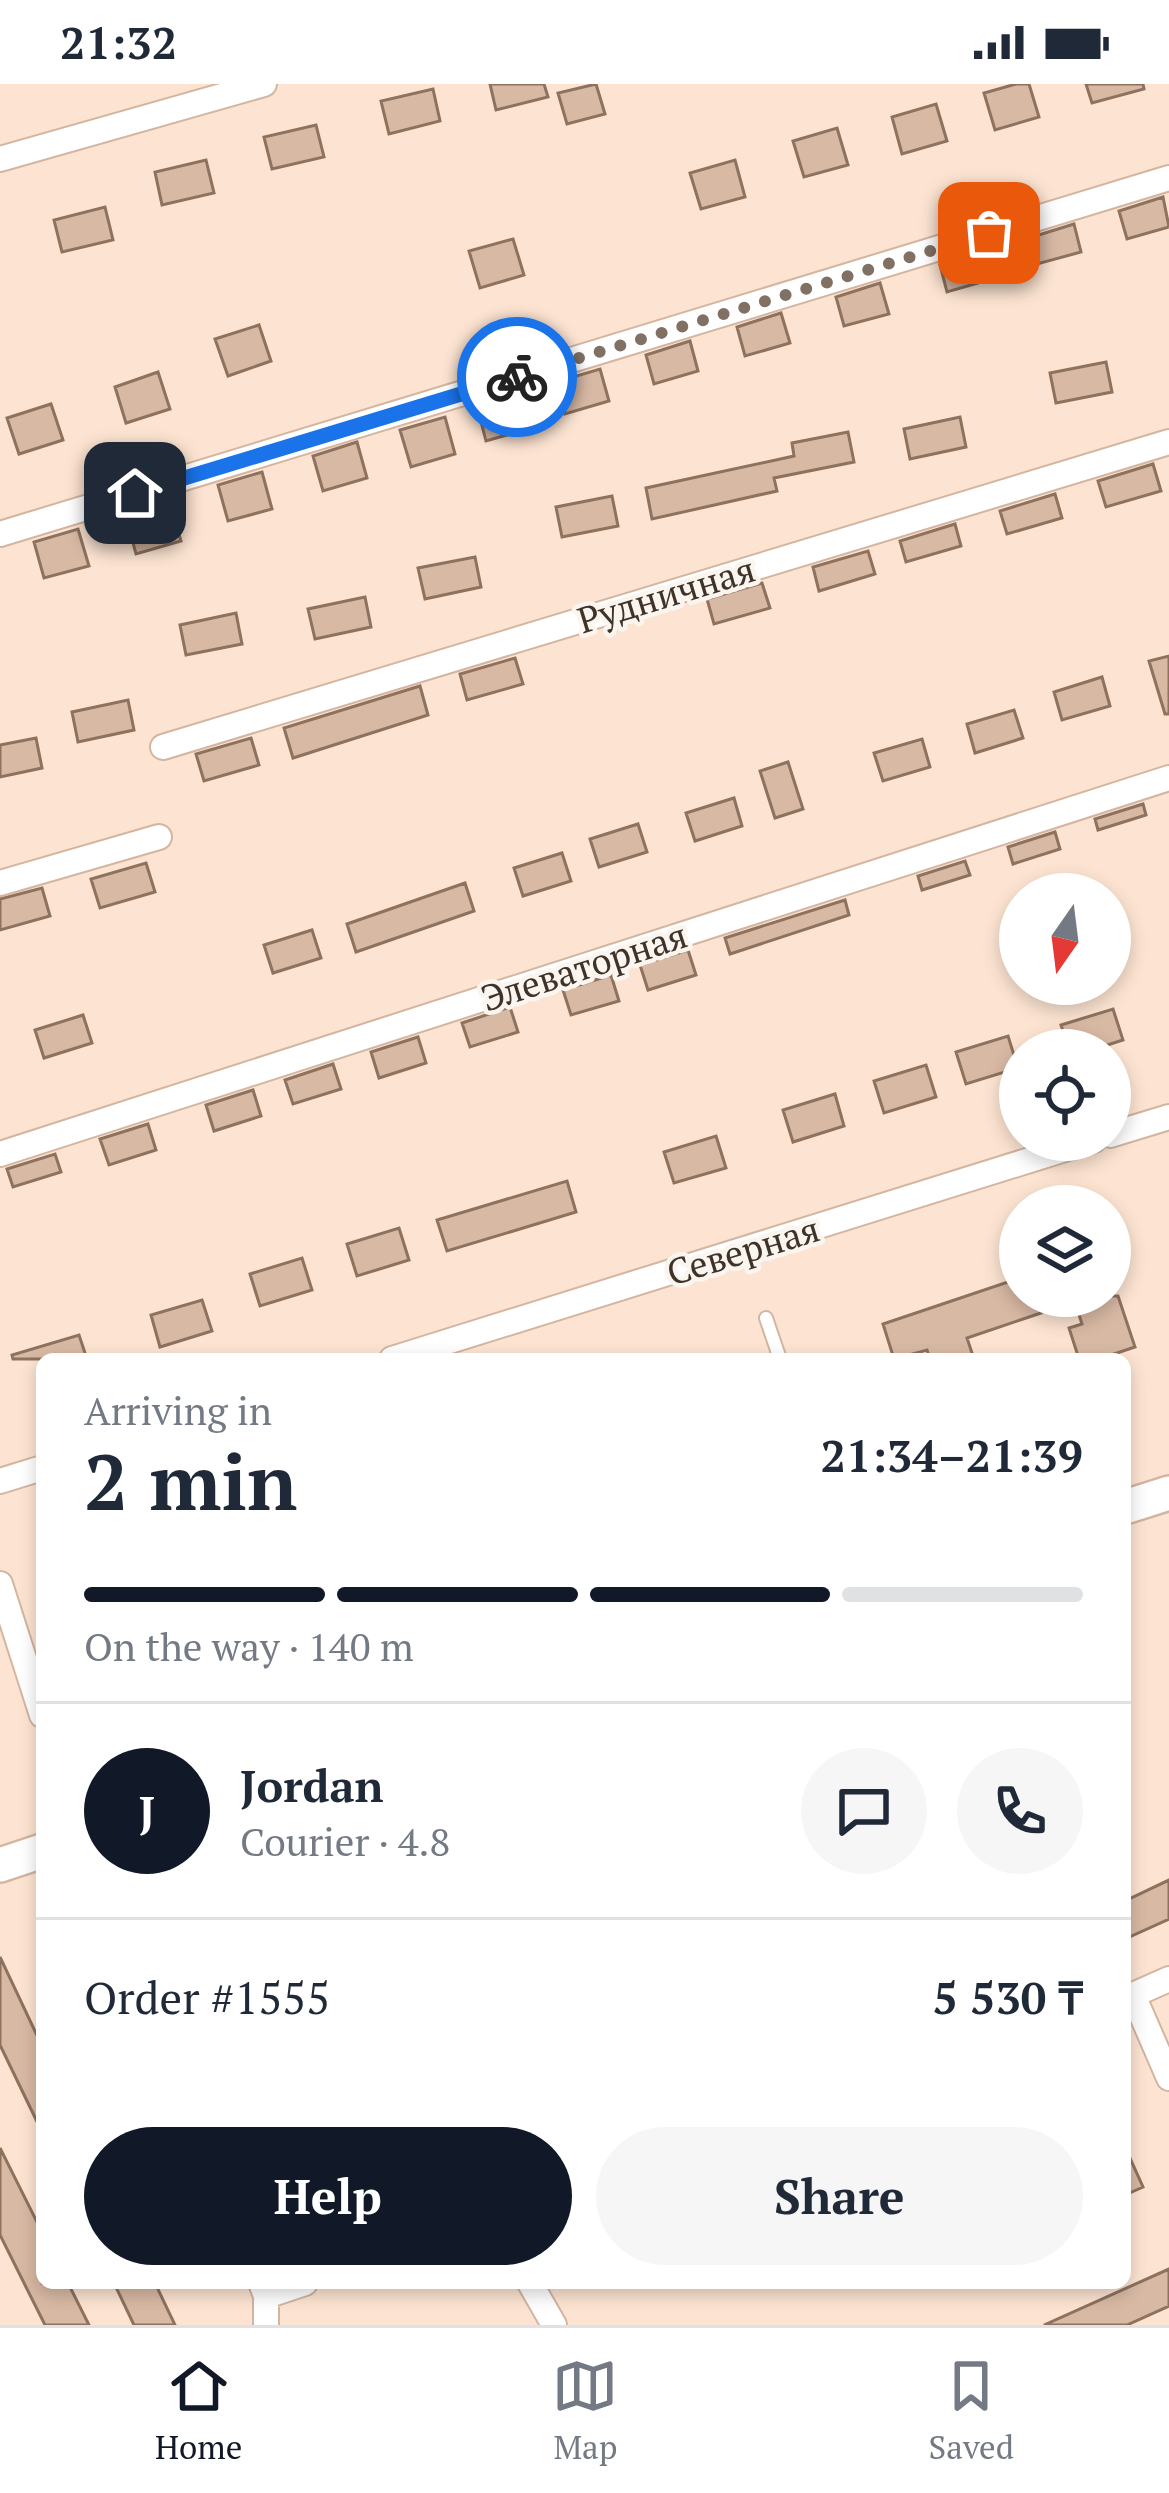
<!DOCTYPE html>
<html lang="en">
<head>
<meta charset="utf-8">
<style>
  :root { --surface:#fff; --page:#f6f6f7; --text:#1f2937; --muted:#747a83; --line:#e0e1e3; --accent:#111827 }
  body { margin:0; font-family:"PT Serif",serif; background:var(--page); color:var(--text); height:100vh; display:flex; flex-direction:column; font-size:45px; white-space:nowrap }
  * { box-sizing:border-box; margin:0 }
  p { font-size:39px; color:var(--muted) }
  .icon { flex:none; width:66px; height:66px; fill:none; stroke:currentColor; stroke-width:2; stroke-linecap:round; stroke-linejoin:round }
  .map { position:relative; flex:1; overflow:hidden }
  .details { position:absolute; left:36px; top:1269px; width:1095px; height:936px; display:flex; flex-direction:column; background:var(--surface); border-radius:18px; box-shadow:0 6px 18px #0003 }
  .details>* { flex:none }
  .needle { width:78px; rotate:194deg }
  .buttons { position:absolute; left:999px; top:789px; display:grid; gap:24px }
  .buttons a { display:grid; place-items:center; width:132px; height:132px; border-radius:50%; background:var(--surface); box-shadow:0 6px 18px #0003; font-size:60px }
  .pin { position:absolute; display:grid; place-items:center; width:102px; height:102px; color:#fff; margin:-51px; border-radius:24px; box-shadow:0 6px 18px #0006 }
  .courier { position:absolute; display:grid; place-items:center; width:120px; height:120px; margin:-60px; border:9px solid #1a73e8; border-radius:50%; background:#fff; color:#222; box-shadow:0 3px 15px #0007 }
  .headline em { font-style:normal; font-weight:600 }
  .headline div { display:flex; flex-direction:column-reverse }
  .headline { display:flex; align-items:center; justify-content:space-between; height:204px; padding:0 48px }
  h1 { font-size:78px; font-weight:600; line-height:90px }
  .bar { display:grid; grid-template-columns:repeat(4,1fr); gap:18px 12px; align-content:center; height:144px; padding:0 48px }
  .bar i { height:15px; border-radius:9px; background:var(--line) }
  .bar .active { background:var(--accent) }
  .bar p { grid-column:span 4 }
  .line { display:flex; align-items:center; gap:30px; padding:0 48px; border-top:3px solid var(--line) }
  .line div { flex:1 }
  .round { display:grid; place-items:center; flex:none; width:126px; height:126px; border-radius:63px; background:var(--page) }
  .cta { display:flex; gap:24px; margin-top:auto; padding:24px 48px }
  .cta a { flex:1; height:138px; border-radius:72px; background:var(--accent); color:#fff; font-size:48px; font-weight:600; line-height:138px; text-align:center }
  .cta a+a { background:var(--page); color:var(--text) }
  .status { display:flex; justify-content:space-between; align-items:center; height:84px; padding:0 60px; background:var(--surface); direction:ltr }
  .status svg { height:33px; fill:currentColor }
  .tabs { display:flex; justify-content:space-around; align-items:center; height:168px; border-top:3px solid var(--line); background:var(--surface); font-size:33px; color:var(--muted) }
  .tabs a { display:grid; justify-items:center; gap:6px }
  .tabs .active { color:var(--accent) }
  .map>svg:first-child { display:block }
  .building { fill:#d8b9a4; stroke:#8e725e; stroke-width:3 }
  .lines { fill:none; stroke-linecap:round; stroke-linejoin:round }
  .lane-casing { stroke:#d3b5a0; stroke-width:16 }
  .street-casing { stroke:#d3b5a0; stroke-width:28 }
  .secondary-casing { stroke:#d3b5a0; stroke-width:38 }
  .lane { stroke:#fff; stroke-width:12 }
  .street { stroke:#fff; stroke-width:24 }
  .secondary { stroke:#fff; stroke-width:33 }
  .done { stroke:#817064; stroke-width:12; stroke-dasharray:0 21.6 }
  .route { stroke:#1a73e8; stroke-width:15 }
  .labels { text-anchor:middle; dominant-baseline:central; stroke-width:9; stroke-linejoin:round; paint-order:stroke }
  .street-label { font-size:36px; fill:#3e3229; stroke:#fbf5f0 }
</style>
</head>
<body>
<div class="status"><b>21:32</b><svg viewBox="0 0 49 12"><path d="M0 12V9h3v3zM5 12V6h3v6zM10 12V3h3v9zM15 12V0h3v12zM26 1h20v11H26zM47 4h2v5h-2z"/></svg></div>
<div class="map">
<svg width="1169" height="2241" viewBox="0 0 1169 2241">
  <rect width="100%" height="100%" fill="#fde4d2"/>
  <path class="building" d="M 490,0 L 544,0 L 548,13 L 496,26 Z
    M 596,0 L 605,30 L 567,40 L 558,9 Z
    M 1016,0 L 1029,0 L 1039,33 L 995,46 L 984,9 Z
    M 1086,0 L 1143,0 L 1144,5 L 1092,19 Z
    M 433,5 L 440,37 L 389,50 L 381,17 Z
    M 936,20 L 947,57 L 902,70 L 892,33 Z
    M 316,41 L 324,73 L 272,85 L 264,53 Z
    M 837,44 L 848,81 L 804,93 L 793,57 Z
    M 206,76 L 214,109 L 162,121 L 155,88 Z
    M 735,76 L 745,113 L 701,125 L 690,89 Z
    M 1163,113 L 1169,143 L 1127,155 L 1119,127 Z
    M 105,123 L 113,156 L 62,168 L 54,136 Z
    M 1074,140 L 1081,168 L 1037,180 L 1029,154 Z
    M 513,155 L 524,191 L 480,204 L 469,167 Z
    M 984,168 L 992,195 L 947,208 L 940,181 Z
    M 880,199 L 889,230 L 844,242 L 836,213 Z
    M 781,229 L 790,259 L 745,272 L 737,243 Z
    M 259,241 L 271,277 L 228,292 L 215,255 Z
    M 690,257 L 698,287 L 654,300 L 646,271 Z
    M 1106,278 L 1112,308 L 1056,319 L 1050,289 Z
    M 600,285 L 609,317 L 565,330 L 556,298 Z
    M 158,288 L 170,325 L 126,339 L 115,303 Z
    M 521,309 L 531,344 L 486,357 L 477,322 Z
    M 51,320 L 63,356 L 19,370 L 7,334 Z
    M 445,333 L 455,370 L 411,383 L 400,346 Z
    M 960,333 L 966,363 L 910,375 L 904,345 Z
    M 848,348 L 854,378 L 774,394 L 777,407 L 652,435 L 646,404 L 794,372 L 792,359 Z
    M 357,358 L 367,394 L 323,407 L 313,372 Z
    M 1153,380 L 1161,407 L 1106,423 L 1098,397 Z
    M 262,388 L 272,425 L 228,437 L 218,401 Z
    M 1055,410 L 1062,434 L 1007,450 L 1000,427 Z
    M 612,412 L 618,442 L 562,453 L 556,423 Z
    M 170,420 L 181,457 L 136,470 L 126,433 Z
    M 955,440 L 961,462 L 906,478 L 900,457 Z
    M 78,445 L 89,482 L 44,494 L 34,458 Z
    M 868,467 L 875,490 L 819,507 L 813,483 Z
    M 475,473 L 481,503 L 425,515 L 418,484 Z
    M 762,499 L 770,524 L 714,540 L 707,515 Z
    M 365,513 L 371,543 L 315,555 L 308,525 Z
    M 236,529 L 242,560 L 186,571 L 180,541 Z
    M 1169,572 L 1169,630 L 1165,630 L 1149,577 Z
    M 515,574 L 523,600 L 467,616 L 460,590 Z
    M 1102,593 L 1110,622 L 1062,636 L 1054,608 Z
    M 420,602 L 428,631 L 293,674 L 284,644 Z
    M 128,616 L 134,646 L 78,658 L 72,628 Z
    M 1014,626 L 1023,654 L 975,669 L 967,640 Z
    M 36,654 L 42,684 L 0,693 L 0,661 Z
    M 251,654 L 259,681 L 204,697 L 196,670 Z
    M 922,655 L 930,683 L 883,697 L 874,669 Z
    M 788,678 L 803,725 L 775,734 L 760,687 Z
    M 734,714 L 742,742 L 695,757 L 686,729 Z
    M 1143,720 L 1146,731 L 1098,746 L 1095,735 Z
    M 638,740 L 647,768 L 599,783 L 590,755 Z
    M 1055,748 L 1060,765 L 1013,780 L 1008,763 Z
    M 562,769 L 571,797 L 523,812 L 514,784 Z
    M 965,777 L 970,791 L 922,806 L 918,792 Z
    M 146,779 L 155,808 L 100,824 L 91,795 Z
    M 465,799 L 474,827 L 356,868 L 347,840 Z
    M 42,804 L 50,832 L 0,846 L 0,815 Z
    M 845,816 L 849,831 L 730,870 L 725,854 Z
    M 312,846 L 321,874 L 273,889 L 264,861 Z
    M 688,866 L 696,891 L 648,906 L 640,881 Z
    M 611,891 L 619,917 L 571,931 L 563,906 Z
    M 510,923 L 518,948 L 470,963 L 462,939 Z
    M 1113,925 L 1123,956 L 1092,966 L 1069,966 L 1061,941 Z
    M 83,931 L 92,959 L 44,974 L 35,946 Z
    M 1008,952 L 1018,984 L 966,1000 L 956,968 Z
    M 418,953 L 426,979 L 379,994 L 371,968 Z
    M 333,980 L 341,1005 L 293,1020 L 285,996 Z
    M 926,981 L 936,1013 L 884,1029 L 874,997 Z
    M 253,1006 L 261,1032 L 214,1047 L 206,1021 Z
    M 835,1010 L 844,1042 L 793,1058 L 783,1026 Z
    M 148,1040 L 156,1066 L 109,1081 L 100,1055 Z
    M 716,1052 L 726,1084 L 674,1099 L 664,1068 Z
    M 55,1070 L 61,1088 L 13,1103 L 7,1085 Z
    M 567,1097 L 576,1128 L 447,1167 L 437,1136 Z
    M 399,1144 L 409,1176 L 357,1192 L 347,1160 Z
    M 302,1174 L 312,1206 L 260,1222 L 250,1190 Z
    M 1020,1194 L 1020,1212 L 1035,1212 L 1041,1229 L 967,1254 L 974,1275 L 930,1275 L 927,1266 L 894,1275 L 883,1240 Z
    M 1073,1212 L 1118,1212 L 1135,1263 L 1099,1275 L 1079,1275 L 1069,1244 L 1082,1240 Z
    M 202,1216 L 212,1247 L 160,1263 L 151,1231 Z
    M 79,1251 L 87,1275 L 13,1275 L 12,1271 Z
    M 1169,1796 L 1169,1835 L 1125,1855 L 1125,1817 Z
    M 0,1873 L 42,1962 L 42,2048 L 0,1961 Z
    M 1125,2063 L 1143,2103 L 1125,2111 Z
    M 0,2064 L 42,2148 L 42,2199 L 68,2199 L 89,2241 L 45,2241 L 0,2151 Z
    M 1169,2185 L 1169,2222 L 1127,2241 L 1044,2241 Z
    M 114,2199 L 155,2199 L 175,2241 L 134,2241 Z"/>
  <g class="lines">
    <g class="lane-casing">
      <path id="lane" d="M 766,1234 L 780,1275"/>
    </g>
    <g class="street-casing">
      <path id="street" d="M 0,75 L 264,0
        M 0,450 L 1169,94
        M 163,663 L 1169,358
        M 0,799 L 159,753
        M 1110,1051 L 1169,1033
        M 0,1070 L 1169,694
        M 392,1275 L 1094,1056
        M 0,1397 L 42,1384
        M 0,1500 L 42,1631
        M 1169,1895 L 1133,1911 L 1169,1994
        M 261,2199 L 266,2212 L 266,2241
        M 530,2199 L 554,2241
        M 266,2212 L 305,2199"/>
    </g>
    <g class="secondary-casing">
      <path id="secondary" d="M 1125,1423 L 1169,1409
        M 0,1781 L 42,1767"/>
    </g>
    <use href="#lane" class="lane"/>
    <use href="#street" class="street"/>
    <use href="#secondary" class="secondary"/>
  </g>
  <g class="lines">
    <path class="done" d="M 517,293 L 989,149"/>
    <path class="route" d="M 135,409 L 517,293"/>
  </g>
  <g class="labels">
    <g class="street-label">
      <text transform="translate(666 510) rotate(-17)">Рудничная</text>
      <text transform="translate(584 882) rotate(-18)">Элеваторная</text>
      <text transform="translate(743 1166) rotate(-17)">Северная</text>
    </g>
  </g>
</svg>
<div class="buttons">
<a><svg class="needle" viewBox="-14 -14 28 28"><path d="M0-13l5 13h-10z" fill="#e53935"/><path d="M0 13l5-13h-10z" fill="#747a83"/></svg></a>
<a><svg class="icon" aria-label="locate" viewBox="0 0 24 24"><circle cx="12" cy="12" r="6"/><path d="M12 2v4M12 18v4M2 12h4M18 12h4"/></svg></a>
<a><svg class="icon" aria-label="layers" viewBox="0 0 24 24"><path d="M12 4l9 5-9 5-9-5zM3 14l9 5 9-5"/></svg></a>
</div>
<div class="pin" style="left:989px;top:149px;background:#ea580c"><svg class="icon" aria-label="bag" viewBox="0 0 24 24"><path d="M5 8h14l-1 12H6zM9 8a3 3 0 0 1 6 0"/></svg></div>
<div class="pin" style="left:135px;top:409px;background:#1f2937"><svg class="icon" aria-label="home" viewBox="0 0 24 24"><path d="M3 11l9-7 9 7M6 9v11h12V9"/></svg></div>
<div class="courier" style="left:517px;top:293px"><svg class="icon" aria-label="bike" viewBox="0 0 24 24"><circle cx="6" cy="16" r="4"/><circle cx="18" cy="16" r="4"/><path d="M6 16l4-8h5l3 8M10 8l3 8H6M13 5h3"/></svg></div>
<section class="details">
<div class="headline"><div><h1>2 min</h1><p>Arriving in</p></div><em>21:34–21:39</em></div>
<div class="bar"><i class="active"></i><i class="active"></i><i class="active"></i><i></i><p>On the way · 140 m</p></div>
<div class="line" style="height:216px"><b class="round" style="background:var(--accent);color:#fff">J</b><div><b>Jordan</b><p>Courier · 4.8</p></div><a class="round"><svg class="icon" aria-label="chat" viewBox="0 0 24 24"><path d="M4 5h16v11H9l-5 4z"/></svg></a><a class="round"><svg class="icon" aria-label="phone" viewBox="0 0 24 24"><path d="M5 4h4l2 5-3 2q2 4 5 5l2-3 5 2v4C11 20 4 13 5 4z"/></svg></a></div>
<div class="line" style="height:156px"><div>Order #1555</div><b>5 530 ₸</b></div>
<div class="cta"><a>Help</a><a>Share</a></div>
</section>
</div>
<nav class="tabs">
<a class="active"><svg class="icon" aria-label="home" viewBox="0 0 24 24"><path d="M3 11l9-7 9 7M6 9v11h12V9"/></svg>Home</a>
<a><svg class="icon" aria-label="map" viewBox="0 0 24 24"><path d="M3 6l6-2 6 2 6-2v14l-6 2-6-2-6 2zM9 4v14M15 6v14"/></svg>Map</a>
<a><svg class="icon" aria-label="saved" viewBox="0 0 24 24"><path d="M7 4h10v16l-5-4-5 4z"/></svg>Saved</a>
</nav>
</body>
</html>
